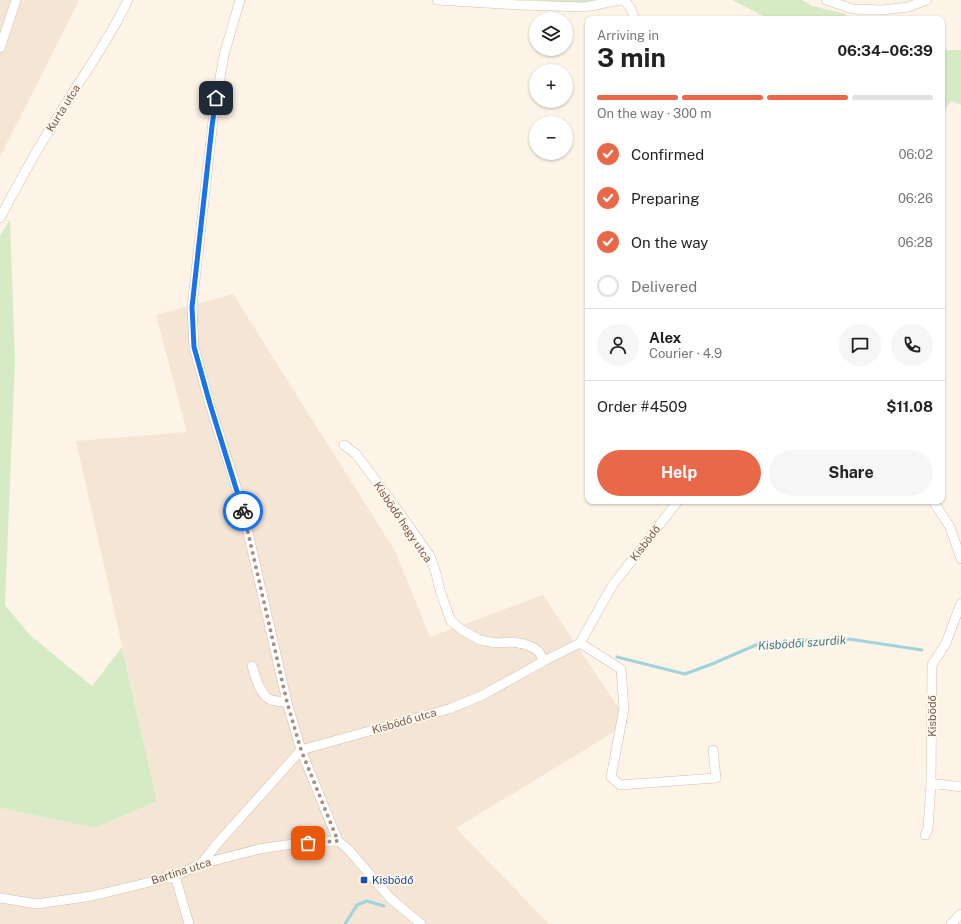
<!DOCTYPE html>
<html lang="en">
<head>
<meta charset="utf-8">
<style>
  :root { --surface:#fff; --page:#f6f6f6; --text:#222; --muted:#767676; --line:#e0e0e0; --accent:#ea684a }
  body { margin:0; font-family:"Public Sans",sans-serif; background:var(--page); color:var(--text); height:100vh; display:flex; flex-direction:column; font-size:15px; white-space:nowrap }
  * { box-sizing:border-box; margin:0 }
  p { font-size:13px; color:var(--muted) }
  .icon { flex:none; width:22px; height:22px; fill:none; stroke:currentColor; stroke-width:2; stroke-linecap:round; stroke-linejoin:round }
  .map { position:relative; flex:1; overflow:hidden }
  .panel { position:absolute; left:585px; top:16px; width:360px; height:488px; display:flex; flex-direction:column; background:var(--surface); border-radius:8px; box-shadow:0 1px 3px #0004 }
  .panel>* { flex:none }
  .controls { position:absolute; left:529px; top:12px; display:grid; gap:8px }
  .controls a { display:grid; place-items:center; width:44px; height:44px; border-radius:50%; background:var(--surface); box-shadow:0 1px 3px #0004; font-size:20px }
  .pin { position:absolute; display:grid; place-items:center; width:34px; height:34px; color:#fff; margin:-17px; border-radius:8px; box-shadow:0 2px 6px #0006 }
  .courier { position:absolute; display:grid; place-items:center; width:40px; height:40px; margin:-20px; border:3px solid #1a73e8; border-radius:50%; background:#fff; color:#222; box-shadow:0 1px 5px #0007 }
  .overview em { font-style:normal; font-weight:700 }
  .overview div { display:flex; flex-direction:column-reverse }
  .overview { display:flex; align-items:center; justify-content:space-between; height:68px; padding:0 12px }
  h1 { font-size:26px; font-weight:700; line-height:30px }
  .bar { display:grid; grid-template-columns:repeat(4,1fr); gap:6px 4px; align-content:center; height:48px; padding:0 12px }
  .bar i { height:5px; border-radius:3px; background:var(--line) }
  .bar .selected { background:var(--accent) }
  .bar p { grid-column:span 4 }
  .line { display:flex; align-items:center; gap:10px; padding:0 12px; border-top:1px solid var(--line) }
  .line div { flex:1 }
  .round { display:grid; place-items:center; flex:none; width:42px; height:42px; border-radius:21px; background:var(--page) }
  ol { padding:0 12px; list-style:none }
  li { display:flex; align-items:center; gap:12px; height:44px }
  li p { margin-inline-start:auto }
  li .icon { padding:4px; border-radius:50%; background:var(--accent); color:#fff; stroke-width:4 }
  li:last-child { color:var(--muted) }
  li i { width:22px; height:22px; border:2px solid var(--line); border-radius:50% }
  .action { display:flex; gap:8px; margin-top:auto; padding:8px 12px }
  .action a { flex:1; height:46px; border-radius:24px; background:var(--accent); color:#fff; font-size:16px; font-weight:700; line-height:46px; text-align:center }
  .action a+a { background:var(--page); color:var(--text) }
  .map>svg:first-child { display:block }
  .residential { fill:#f5e5d5 }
  .green { fill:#d6ebc5 }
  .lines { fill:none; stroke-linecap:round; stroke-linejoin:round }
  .stream { stroke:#a0d3da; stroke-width:3 }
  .minor-casing { stroke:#d2bdaf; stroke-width:10 }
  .minor { stroke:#fff; stroke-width:9 }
  .done { stroke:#a78f81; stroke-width:4; stroke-dasharray:0 7.2 }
  .route { stroke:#1a73e8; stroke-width:5 }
  .transit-dot { fill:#1a4fb4; stroke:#fff8ee; stroke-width:1.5 }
  .labels { text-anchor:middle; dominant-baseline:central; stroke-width:3.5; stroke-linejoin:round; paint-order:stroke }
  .street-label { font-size:11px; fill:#78594a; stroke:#fff8ee }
  .transit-label { font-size:11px; fill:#164399; stroke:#fff8ee; text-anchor:start }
  .water-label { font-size:12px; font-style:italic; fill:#407b84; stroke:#fff8ee }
</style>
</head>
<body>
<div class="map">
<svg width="961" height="924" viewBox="0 0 961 924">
  <rect width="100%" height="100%" fill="#fdf4e7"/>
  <path class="residential" d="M 0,0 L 79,0 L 0,157 Z
    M 233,294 L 395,551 L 430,637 L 543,595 L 629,723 L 456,828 L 549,924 L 0,924 L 0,808 L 95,828 L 157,801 L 76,441 L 187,432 L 156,315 Z"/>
  <path class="green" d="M 437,0 L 620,0 L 585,7 Z
    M 732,0 L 802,0 L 812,6 L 846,14 L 845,19 L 769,19 Z
    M 942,50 L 961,50 L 961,105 L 951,101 L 942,113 Z
    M 10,219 L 15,361 L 5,605 L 30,635 L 92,686 L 122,647 L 157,801 L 95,828 L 0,808 L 0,236 Z"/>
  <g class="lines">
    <path class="stream" d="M 617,657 L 685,674 L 712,664 L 756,645 L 809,640 L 849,639 L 922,650
      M 345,924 L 357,905 L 367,901 L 384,906"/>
    <g class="minor-casing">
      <path id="minor" d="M 240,0 L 224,55 L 214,112 L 192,307 L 194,347 L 210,405 L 241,502 L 287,702 L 301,750 L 338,841
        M 437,0 L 520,5 L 585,7 L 620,0
        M 624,0 C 630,6 633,11 634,19
        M 826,0 L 853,9 L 882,10 L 908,7 L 927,0
        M 0,48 L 16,0
        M 0,218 C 21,178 43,139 67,102 C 88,68 111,36 128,0
        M 344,445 L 356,454 L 394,505 L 430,556 L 436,573 L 439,587 L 445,605 L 451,621 L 462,630 L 480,640 L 496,643 L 512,642 L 524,644 L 534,648 L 539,652 L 544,661
        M 933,501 L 950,527 L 961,559
        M 580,643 L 621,669 L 624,709 L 611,777 L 620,785 L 716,778 L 713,750
        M 252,666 C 255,676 260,696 271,700 C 276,701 282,702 287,702
        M 931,783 L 961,787
        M 925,835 L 928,829 L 931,783 L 932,665 L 946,643 L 961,603
        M 338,841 L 348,849 L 390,898 L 421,924
        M 201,864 L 216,845 L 301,750 L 449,709 L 483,695 L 544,661 L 580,643 L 612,586 L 678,501
        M 175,876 L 189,924
        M 0,898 L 37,904 L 92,896 L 175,876 L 201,864 L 259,849 L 293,844 L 338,841
        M 951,924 L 961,914"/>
    </g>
    <use href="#minor" class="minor"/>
  </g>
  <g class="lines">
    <path class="done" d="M 243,511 L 287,702 L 301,750 L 338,841 L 308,843"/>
    <path class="route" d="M 216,98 L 212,126 L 192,307 L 194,347 L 210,404 L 243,511"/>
  </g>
  <rect class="transit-dot" x="360" y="876" width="8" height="8" rx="2"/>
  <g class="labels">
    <g class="street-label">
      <text transform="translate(63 108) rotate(-58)">Kurta utca</text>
      <text transform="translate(403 522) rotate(56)">Kisbödő hegy utca</text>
      <text transform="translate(645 543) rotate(-52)">Kisbödő</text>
      <text transform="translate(932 716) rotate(-90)">Kisbödő</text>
      <text transform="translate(404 721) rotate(-16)">Kisbödő utca</text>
      <text transform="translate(181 871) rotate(-18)">Bartina utca</text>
    </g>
    <g class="transit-label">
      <text x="372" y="880">Kisbödő</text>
    </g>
    <g class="water-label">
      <text transform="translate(802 643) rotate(-4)">Kisbödői szurdik</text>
    </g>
  </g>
</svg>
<div class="controls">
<a><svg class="icon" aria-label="layers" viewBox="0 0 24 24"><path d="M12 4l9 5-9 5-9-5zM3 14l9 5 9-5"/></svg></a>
<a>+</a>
<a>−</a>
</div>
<div class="pin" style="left:308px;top:843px;background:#ea580c"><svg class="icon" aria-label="bag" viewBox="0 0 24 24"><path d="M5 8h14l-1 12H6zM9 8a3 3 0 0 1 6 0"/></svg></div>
<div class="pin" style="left:216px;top:98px;background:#1f2937"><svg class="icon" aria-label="home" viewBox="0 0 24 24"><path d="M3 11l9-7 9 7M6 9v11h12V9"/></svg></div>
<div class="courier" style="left:243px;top:511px"><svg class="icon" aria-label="bike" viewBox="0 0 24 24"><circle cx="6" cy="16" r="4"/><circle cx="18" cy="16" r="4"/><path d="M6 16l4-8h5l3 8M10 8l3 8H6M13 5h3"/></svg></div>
<section class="panel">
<div class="overview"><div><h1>3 min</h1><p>Arriving in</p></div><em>06:34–06:39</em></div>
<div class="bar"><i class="selected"></i><i class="selected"></i><i class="selected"></i><i></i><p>On the way · 300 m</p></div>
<ol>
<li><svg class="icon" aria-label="check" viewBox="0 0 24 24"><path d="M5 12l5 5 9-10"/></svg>Confirmed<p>06:02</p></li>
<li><svg class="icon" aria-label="check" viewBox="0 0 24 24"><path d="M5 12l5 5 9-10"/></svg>Preparing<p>06:26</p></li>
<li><svg class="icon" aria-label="check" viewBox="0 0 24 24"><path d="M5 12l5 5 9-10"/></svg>On the way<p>06:28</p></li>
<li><i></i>Delivered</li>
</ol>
<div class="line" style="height:72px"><a class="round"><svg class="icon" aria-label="person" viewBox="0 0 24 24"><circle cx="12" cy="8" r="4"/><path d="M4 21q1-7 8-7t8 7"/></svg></a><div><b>Alex</b><p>Courier · 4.9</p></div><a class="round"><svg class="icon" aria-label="chat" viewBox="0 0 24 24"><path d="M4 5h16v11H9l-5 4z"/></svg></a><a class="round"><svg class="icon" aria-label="phone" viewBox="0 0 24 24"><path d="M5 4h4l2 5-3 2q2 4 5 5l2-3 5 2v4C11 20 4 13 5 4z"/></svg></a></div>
<div class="line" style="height:52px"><div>Order #4509</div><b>$11.08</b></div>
<div class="action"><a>Help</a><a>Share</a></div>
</section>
</div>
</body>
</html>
